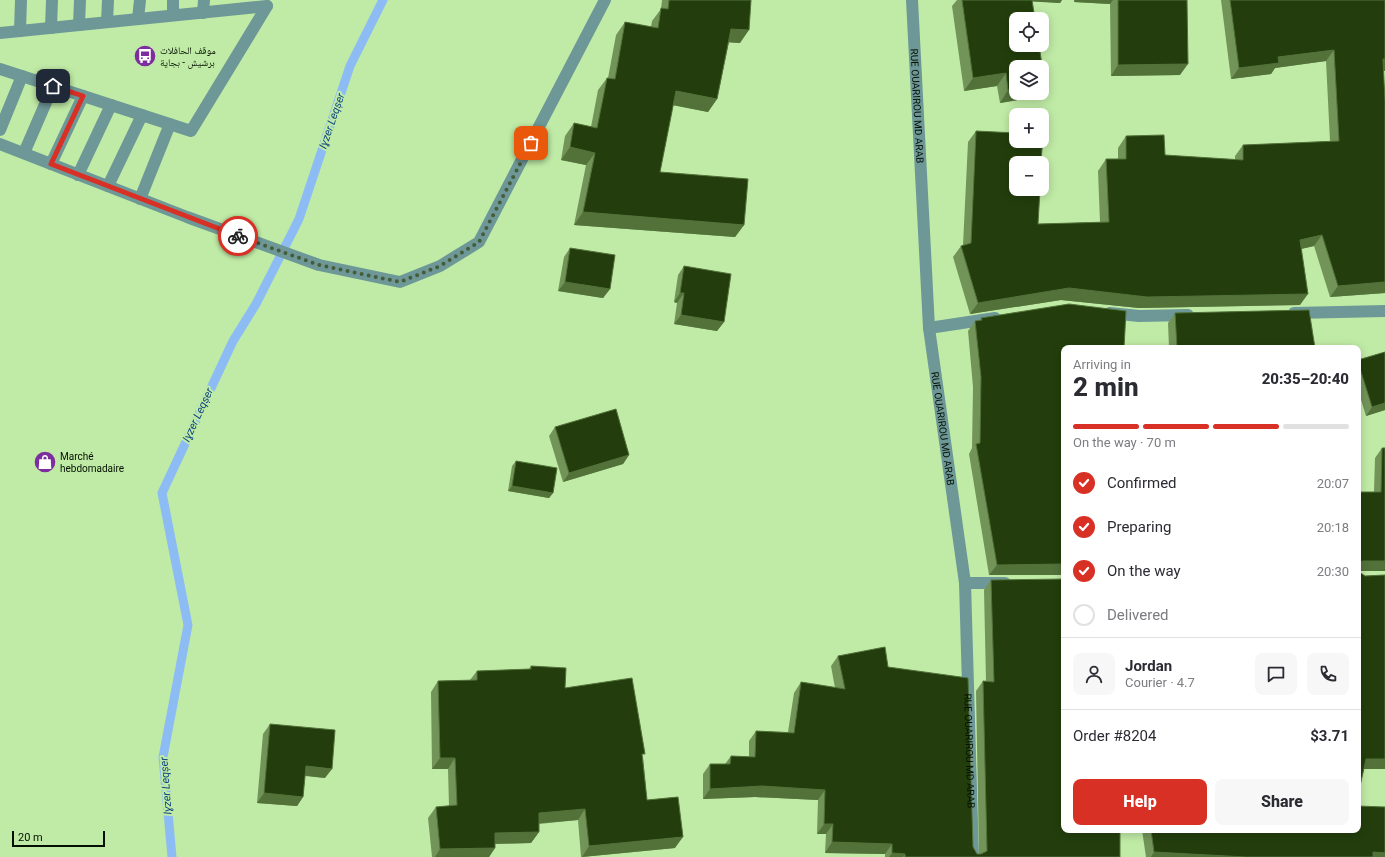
<!DOCTYPE html>
<html lang="en">
<head>
<meta charset="utf-8">
<style>
  :root { --surface:#fff; --page:#f7f7f7; --text:#2b2b33; --muted:#7c7c81; --line:#e1e1e2; --accent:#d93025 }
  body { margin:0; font-family:Roboto,"Noto Naskh Arabic",sans-serif; background:var(--page); color:var(--text); height:100vh; display:flex; flex-direction:column; font-size:15px; white-space:nowrap }
  * { box-sizing:border-box; margin:0 }
  p { font-size:13px; color:var(--muted) }
  .icon { flex:none; width:22px; height:22px; fill:none; stroke:currentColor; stroke-width:2; stroke-linecap:round; stroke-linejoin:round }
  .map { position:relative; flex:1; overflow:hidden }
  .sheet { position:absolute; left:1061px; top:345px; width:300px; height:488px; display:flex; flex-direction:column; background:var(--surface); border-radius:8px; box-shadow:0 2px 10px #0003 }
  .sheet>* { flex:none }
  .buttons { position:absolute; left:1009px; top:12px; display:grid; gap:8px }
  .buttons a { display:grid; place-items:center; width:40px; height:40px; border-radius:8px; background:var(--surface); box-shadow:0 2px 10px #0003; font-size:20px }
  .scale { position:absolute; left:12px; bottom:10px; width:93px; box-sizing:border-box; padding-left:4px; border:2px solid #030f00; border-top:0; font-size:11px; line-height:14px; white-space:nowrap; color:#030f00; -webkit-text-stroke:3px #c0eba6; paint-order:stroke }
  .pin { position:absolute; display:grid; place-items:center; width:34px; height:34px; color:#fff; margin:-17px; border-radius:8px; box-shadow:0 2px 6px #0006 }
  .courier { position:absolute; display:grid; place-items:center; width:40px; height:40px; margin:-20px; border:3px solid #d93025; border-radius:50%; background:#fff; color:#222; box-shadow:0 1px 5px #0007 }
  .head em { font-style:normal; font-weight:800 }
  .head div { display:flex; flex-direction:column-reverse }
  .head { display:flex; align-items:center; justify-content:space-between; height:68px; padding:0 12px }
  h1 { font-size:26px; font-weight:800; line-height:30px }
  .bar { display:grid; grid-template-columns:repeat(4,1fr); gap:6px 4px; align-content:center; height:48px; padding:0 12px }
  .bar i { height:5px; border-radius:3px; background:var(--line) }
  .bar .current { background:var(--accent) }
  .bar p { grid-column:span 4 }
  .line { display:flex; align-items:center; gap:10px; padding:0 12px; border-top:1px solid var(--line) }
  .line div { flex:1 }
  .round { display:grid; place-items:center; flex:none; width:42px; height:42px; border-radius:8px; background:var(--page) }
  ol { padding:0 12px; list-style:none }
  li { display:flex; align-items:center; gap:12px; height:44px }
  li p { margin-inline-start:auto }
  li .icon { padding:4px; border-radius:50%; background:var(--accent); color:#fff; stroke-width:4 }
  li:last-child { color:var(--muted) }
  li i { width:22px; height:22px; border:2px solid var(--line); border-radius:50% }
  .cta { display:flex; gap:8px; margin-top:auto; padding:8px 12px }
  .cta a { flex:1; height:46px; border-radius:8px; background:var(--accent); color:#fff; font-size:16px; font-weight:800; line-height:46px; text-align:center }
  .cta a+a { background:var(--page); color:var(--text) }
  .map>svg:first-child { display:block }
  .lines { fill:none; stroke-linecap:round; stroke-linejoin:round }
  .stream { stroke:#8dbcf4; stroke-width:9 }
  .minor { stroke:#6e9897; stroke-width:12 }
  .wall { fill:#729459 }
  .shaded-wall { fill:#52723a }
  .building { fill:#233e0c; stroke:#52723a }
  .done { stroke:#455c3a; stroke-width:4; stroke-dasharray:0 7.2 }
  .route { stroke:#d93025; stroke-width:5 }
  .labels { text-anchor:middle; dominant-baseline:central; stroke-width:4; stroke-linejoin:round; paint-order:stroke }
  .poi-label { font-size:10px; fill:#030f00; stroke:#c0eba6; text-anchor:start }
  .street-label { font-size:10px; fill:#030f00; stroke:#c0eba6 }
  .water-label { font-size:11px; font-style:italic; fill:#0d4580; stroke:#c0eba6 }
</style>
</head>
<body>
<div class="map">
<svg width="1385" height="857" viewBox="0 0 1385 857">
  <rect width="100%" height="100%" fill="#c0eba6"/>
  <g class="lines">
    <path class="stream" d="M 172,857 L 163,757 L 188,625 L 162,493 L 233,341 L 256,304 L 299,219 L 350,66 L 383,0"/>
    <g class="minor">
      <path id="s1" d="M 912,0 L 929,328 L 965,583 L 973,857"/>
      <path d="M 203,13 L 204,0"/>
      <path d="M 173,15 L 173,0"/>
      <path d="M 138,19 L 140,0"/>
      <path d="M 107,22 L 108,0"/>
      <path d="M 79,25 L 80,0"/>
      <path d="M 51,28 L 52,0"/>
      <path d="M 20,31 L 21,0"/>
      <path d="M 0,33 L 267,6"/>
      <path d="M 0,69 L 191,131 L 267,6"/>
      <path d="M 0,130 L 22,76"/>
      <path d="M 0,144 L 187,217 L 319,265 L 400,282 L 440,266 L 479,242 L 605,0"/>
      <path d="M 24,153 L 53,86"/>
      <path d="M 51,164 L 83,96"/>
      <path d="M 78,175 L 111,105"/>
      <path d="M 108,186 L 142,115"/>
      <path d="M 140,199 L 170,124"/>
      <path d="M 1110,313 L 1139,316 L 1188,315"/>
      <path d="M 1294,313 L 1385,311"/>
      <path d="M 929,328 L 995,318"/>
      <path d="M 965,583 L 1005,583"/>
    </g>
  </g>
  <path class="wall" d="M 662,0 L 751,0 L 740,43 L 729,42 L 717,99 L 708,112 L 673,105 L 660,172 L 744,225 L 735,237 L 574,225 L 586,165 L 561,160 L 565,136 L 574,123 L 591,127 L 598,90 L 607,78 L 608,78 L 616,35 L 625,22 L 651,27 L 652,21 L 661,9 Z
    M 957,0 L 1062,0 L 1060,3 L 1032,1 L 1016,93 L 1039,93 L 1036,97 L 1000,103 L 997,86 L 964,91 L 952,6 Z
    M 1074,0 L 1187,0 L 1180,75 L 1111,76 L 1110,4 L 1074,2 Z
    M 1221,0 L 1385,0 L 1385,71 L 1383,71 L 1385,101 L 1385,293 L 1330,297 L 1314,246 L 1301,249 L 1300,305 L 1139,308 L 1061,300 L 970,314 L 953,257 L 961,246 L 963,245 L 968,142 L 976,131 L 1038,224 L 1100,222 L 1098,171 L 1106,159 L 1118,159 L 1118,148 L 1126,136 L 1165,155 L 1235,160 L 1235,156 L 1243,145 L 1330,141 L 1326,61 L 1275,68 L 1271,74 L 1231,79 Z
    M 570,248 L 610,289 L 603,298 L 558,291 L 564,257 Z
    M 684,266 L 724,322 L 717,331 L 674,324 L 677,303 L 674,302 L 678,275 Z
    M 1175,313 L 1315,348 L 1169,348 L 1168,323 Z
    M 981,318 L 1064,575 L 989,575 L 969,454 L 972,448 L 973,387 L 968,331 L 975,321 L 980,320 Z
    M 1385,352 L 1385,410 L 1366,416 L 1358,390 L 1358,360 Z
    M 555,427 L 629,455 L 623,464 L 563,482 L 549,436 Z
    M 1382,448 L 1385,571 L 1358,571 L 1365,576 L 1385,575 L 1385,769 L 1364,769 L 1358,795 L 1358,492 L 1374,492 L 1375,458 Z
    M 516,461 L 553,493 L 549,498 L 508,491 L 512,466 Z
    M 991,580 L 1064,830 L 1120,857 L 885,857 L 885,854 L 825,853 L 826,834 L 817,834 L 818,800 L 755,797 L 703,799 L 703,774 L 710,764 L 725,764 L 731,756 L 749,757 L 749,741 L 756,731 L 788,732 L 794,693 L 801,682 L 835,688 L 831,666 L 838,656 L 888,667 L 973,847 L 977,854 L 979,854 L 976,691 L 983,681 L 986,681 L 984,590 Z
    M 531,666 L 565,688 L 643,757 L 647,800 L 675,848 L 581,857 L 578,820 L 539,824 L 539,832 L 531,843 L 495,844 L 495,848 L 489,857 L 432,857 L 428,818 L 436,807 L 449,806 L 448,769 L 432,769 L 431,692 L 438,681 L 470,680 L 477,671 L 529,669 Z
    M 270,724 L 325,778 L 305,776 L 303,797 L 297,806 L 257,803 L 263,734 Z
    M 1142,830 L 1358,830 L 1385,857 L 1146,857 Z"/>
  <path class="shaded-wall" d="M 1022,0 L 1062,0 L 1060,3 L 1022,1 Z
    M 1075,0 L 1113,0 L 1110,4 L 1074,2 Z
    M 731,29 L 749,30 L 740,43 L 722,42 Z
    M 1334,50 L 1326,61 L 1275,68 L 1271,74 L 1231,79 L 1239,68 L 1278,57 Z
    M 1383,59 L 1385,59 L 1385,71 L 1375,70 Z
    M 1188,64 L 1180,75 L 1111,76 L 1118,65 Z
    M 1006,73 L 997,86 L 964,91 L 973,78 Z
    M 1016,89 L 1016,93 L 1039,93 L 1036,97 L 1000,103 L 1008,90 Z
    M 676,91 L 717,99 L 708,112 L 667,104 Z
    M 570,147 L 595,153 L 586,165 L 561,160 Z
    M 583,212 L 744,225 L 735,237 L 574,225 Z
    M 1322,235 L 1314,246 L 1292,251 L 1300,240 Z
    M 565,282 L 610,289 L 603,298 L 558,291 Z
    M 1385,282 L 1385,293 L 1330,297 L 1338,286 Z
    M 1069,288 L 1308,294 L 1300,305 L 1139,308 L 1061,300 L 970,314 L 978,303 Z
    M 680,293 L 684,293 L 677,303 L 674,302 Z
    M 681,315 L 724,322 L 717,331 L 674,324 Z
    M 1385,403 L 1385,410 L 1366,416 L 1372,407 Z
    M 629,455 L 623,464 L 563,482 L 569,473 Z
    M 512,486 L 553,493 L 549,498 L 508,491 Z
    M 1362,561 L 1385,561 L 1385,571 L 1358,571 L 1358,565 Z
    M 1064,564 L 1064,575 L 989,575 L 997,565 Z
    M 440,758 L 455,758 L 448,769 L 432,769 Z
    M 1366,759 L 1385,759 L 1385,769 L 1359,769 Z
    M 306,766 L 332,769 L 325,778 L 300,775 Z
    M 762,786 L 825,790 L 818,800 L 755,797 L 703,799 L 710,789 Z
    M 264,793 L 303,797 L 297,806 L 257,803 Z
    M 585,809 L 578,820 L 531,824 L 539,813 Z
    M 824,824 L 833,824 L 826,834 L 817,834 Z
    M 539,832 L 531,843 L 487,844 L 495,833 Z
    M 683,837 L 675,848 L 582,857 L 589,846 Z
    M 832,842 L 892,844 L 885,854 L 825,853 Z
    M 495,848 L 489,857 L 435,857 L 440,849 Z
    M 1154,852 L 1245,857 L 1151,857 Z
    M 1373,852 L 1385,853 L 1385,857 L 1369,857 Z
    M 892,853 L 905,854 L 903,857 L 889,857 Z"/>
  <path class="building" d="M 669,0 L 751,0 L 749,30 L 731,29 L 717,99 L 676,91 L 660,172 L 748,179 L 744,225 L 583,212 L 595,153 L 570,147 L 574,123 L 597,128 L 607,78 L 615,79 L 625,22 L 658,28 L 661,8 L 668,9 Z
    M 962,0 L 1032,0 L 1035,19 L 1016,19 L 1016,45 L 1039,45 L 1045,85 L 1042,85 L 1042,67 L 1016,67 L 1016,89 L 1008,90 L 1006,73 L 973,78 Z
    M 1118,0 L 1187,0 L 1188,64 L 1118,65 Z
    M 1230,0 L 1385,0 L 1385,59 L 1383,59 L 1385,101 L 1385,282 L 1338,286 L 1322,235 L 1300,240 L 1308,294 L 1147,297 L 1069,288 L 978,303 L 961,246 L 971,243 L 976,131 L 1016,133 L 1016,141 L 1042,141 L 1042,135 L 1043,135 L 1041,163 L 1016,163 L 1016,189 L 1040,189 L 1038,224 L 1109,222 L 1106,159 L 1126,159 L 1126,136 L 1164,135 L 1165,155 L 1243,160 L 1243,145 L 1339,141 L 1334,50 L 1278,57 L 1279,63 L 1239,68 Z
    M 570,248 L 615,255 L 610,289 L 565,282 Z
    M 684,266 L 731,274 L 724,322 L 681,315 L 684,293 L 680,293 Z
    M 1069,304 L 1126,311 L 1124,348 L 1064,348 L 1064,564 L 997,565 L 976,444 L 980,443 L 981,377 L 975,321 L 982,320 L 981,318 Z
    M 1309,310 L 1315,348 L 1177,348 L 1175,313 Z
    M 1385,352 L 1385,403 L 1372,407 L 1358,362 L 1358,360 Z
    M 616,409 L 629,455 L 569,473 L 555,427 Z
    M 1382,448 L 1385,448 L 1385,561 L 1362,561 L 1358,565 L 1358,571 L 1365,576 L 1385,575 L 1385,759 L 1366,759 L 1358,795 L 1358,492 L 1381,492 Z
    M 516,461 L 557,468 L 553,493 L 512,486 Z
    M 1064,579 L 1064,830 L 1120,830 L 1120,857 L 905,857 L 905,854 L 892,853 L 892,844 L 832,842 L 833,824 L 824,824 L 825,790 L 762,786 L 710,789 L 710,764 L 730,764 L 731,756 L 755,757 L 756,731 L 794,733 L 801,682 L 845,689 L 838,656 L 885,647 L 888,667 L 968,678 L 973,847 L 977,854 L 981,854 L 987,851 L 983,681 L 994,682 L 991,580 Z
    M 531,666 L 566,668 L 565,688 L 632,678 L 645,754 L 642,754 L 647,800 L 678,797 L 683,837 L 589,846 L 585,809 L 539,813 L 539,832 L 495,833 L 495,848 L 440,849 L 436,807 L 457,805 L 455,758 L 440,758 L 438,681 L 477,680 L 477,671 L 531,669 Z
    M 270,724 L 335,730 L 332,769 L 306,766 L 303,797 L 264,793 Z
    M 1358,806 L 1385,807 L 1385,853 L 1373,852 L 1373,857 L 1245,857 L 1154,852 L 1151,830 L 1358,830 Z"/>
  <g class="lines">
    <path class="done" d="M 238,236 L 319,265 L 400,282 L 440,266 L 479,242 L 531,143"/>
    <path class="route" d="M 53,86 L 83,96 L 51,164 L 238,236"/>
  </g>
  <defs>
    <g id="bus-disc" transform="scale(1.15)"><circle r="9.5" fill="#7c2d9e" stroke="#c0eba6"/><path d="M-5-6H5V4H4V6H2V4H-2V6H-4V4H-5ZM-3.5-4V0h7V-4ZM-3.5 1.2v1.5H-2V1.2ZM2 1.2v1.5H3.5V1.2Z" fill="#fff"/></g>
    <g id="shop-disc" transform="scale(1.15)"><circle r="9.5" fill="#7c2d9e" stroke="#c0eba6"/><path d="M-5-2.5h2.3a2.7 3.5 0 0 1 5.4 0H5L5.5 6h-11ZM-1.5-2.5h3a1.5 2.3 0 0 0-3 0Z" fill="#fff"/></g>
  </defs>
  <g fill-rule="evenodd">
    <use href="#bus-disc" x="145" y="56"/>
    <use href="#shop-disc" x="45" y="462"/>
  </g>
  <g class="labels">
    <g class="poi-label">
      <text x="160" y="50">موقف الحافلات<tspan x="160" dy="12">برشيش - بجاية</tspan></text>
      <text x="60" y="456">Marché<tspan x="60" dy="12">hebdomadaire</tspan></text>
    </g>
    <g class="street-label">
      <text stroke="none"><textPath href="#s1" startOffset="106">RUE OUARIROU MD ARAB</textPath></text>
      <text stroke="none"><textPath href="#s1" startOffset="430">RUE OUARIROU MD ARAB</textPath></text>
      <text stroke="none"><textPath href="#s1" startOffset="754">RUE OUARIROU MD ARAB</textPath></text>
    </g>
    <g class="water-label">
      <text transform="translate(332 121) rotate(-71)">Iɣzer Leqṣer</text>
      <text transform="translate(198 415) rotate(-65)">Iɣzer Leqṣer</text>
      <text transform="translate(166 786) rotate(-94)">Iɣzer Leqṣer</text>
    </g>
  </g>
</svg>
<div class="buttons">
<a><svg class="icon" aria-label="locate" viewBox="0 0 24 24"><circle cx="12" cy="12" r="6"/><path d="M12 2v4M12 18v4M2 12h4M18 12h4"/></svg></a>
<a><svg class="icon" aria-label="layers" viewBox="0 0 24 24"><path d="M12 4l9 5-9 5-9-5zM3 14l9 5 9-5"/></svg></a>
<a>+</a>
<a>−</a>
</div>
<div class="scale">20 m</div>
<div class="pin" style="left:531px;top:143px;background:#ea580c"><svg class="icon" aria-label="bag" viewBox="0 0 24 24"><path d="M5 8h14l-1 12H6zM9 8a3 3 0 0 1 6 0"/></svg></div>
<div class="pin" style="left:53px;top:86px;background:#1f2937"><svg class="icon" aria-label="home" viewBox="0 0 24 24"><path d="M3 11l9-7 9 7M6 9v11h12V9"/></svg></div>
<div class="courier" style="left:238px;top:236px"><svg class="icon" aria-label="bike" viewBox="0 0 24 24"><circle cx="6" cy="16" r="4"/><circle cx="18" cy="16" r="4"/><path d="M6 16l4-8h5l3 8M10 8l3 8H6M13 5h3"/></svg></div>
<section class="sheet">
<div class="head"><div><h1>2 min</h1><p>Arriving in</p></div><em>20:35–20:40</em></div>
<div class="bar"><i class="current"></i><i class="current"></i><i class="current"></i><i></i><p>On the way · 70 m</p></div>
<ol>
<li><svg class="icon" aria-label="check" viewBox="0 0 24 24"><path d="M5 12l5 5 9-10"/></svg>Confirmed<p>20:07</p></li>
<li><svg class="icon" aria-label="check" viewBox="0 0 24 24"><path d="M5 12l5 5 9-10"/></svg>Preparing<p>20:18</p></li>
<li><svg class="icon" aria-label="check" viewBox="0 0 24 24"><path d="M5 12l5 5 9-10"/></svg>On the way<p>20:30</p></li>
<li><i></i>Delivered</li>
</ol>
<div class="line" style="height:72px"><a class="round"><svg class="icon" aria-label="person" viewBox="0 0 24 24"><circle cx="12" cy="8" r="4"/><path d="M4 21q1-7 8-7t8 7"/></svg></a><div><b>Jordan</b><p>Courier · 4.7</p></div><a class="round"><svg class="icon" aria-label="chat" viewBox="0 0 24 24"><path d="M4 5h16v11H9l-5 4z"/></svg></a><a class="round"><svg class="icon" aria-label="phone" viewBox="0 0 24 24"><path d="M5 4h4l2 5-3 2q2 4 5 5l2-3 5 2v4C11 20 4 13 5 4z"/></svg></a></div>
<div class="line" style="height:52px"><div>Order #8204</div><b>$3.71</b></div>
<div class="cta"><a>Help</a><a>Share</a></div>
</section>
</div>
</body>
</html>
